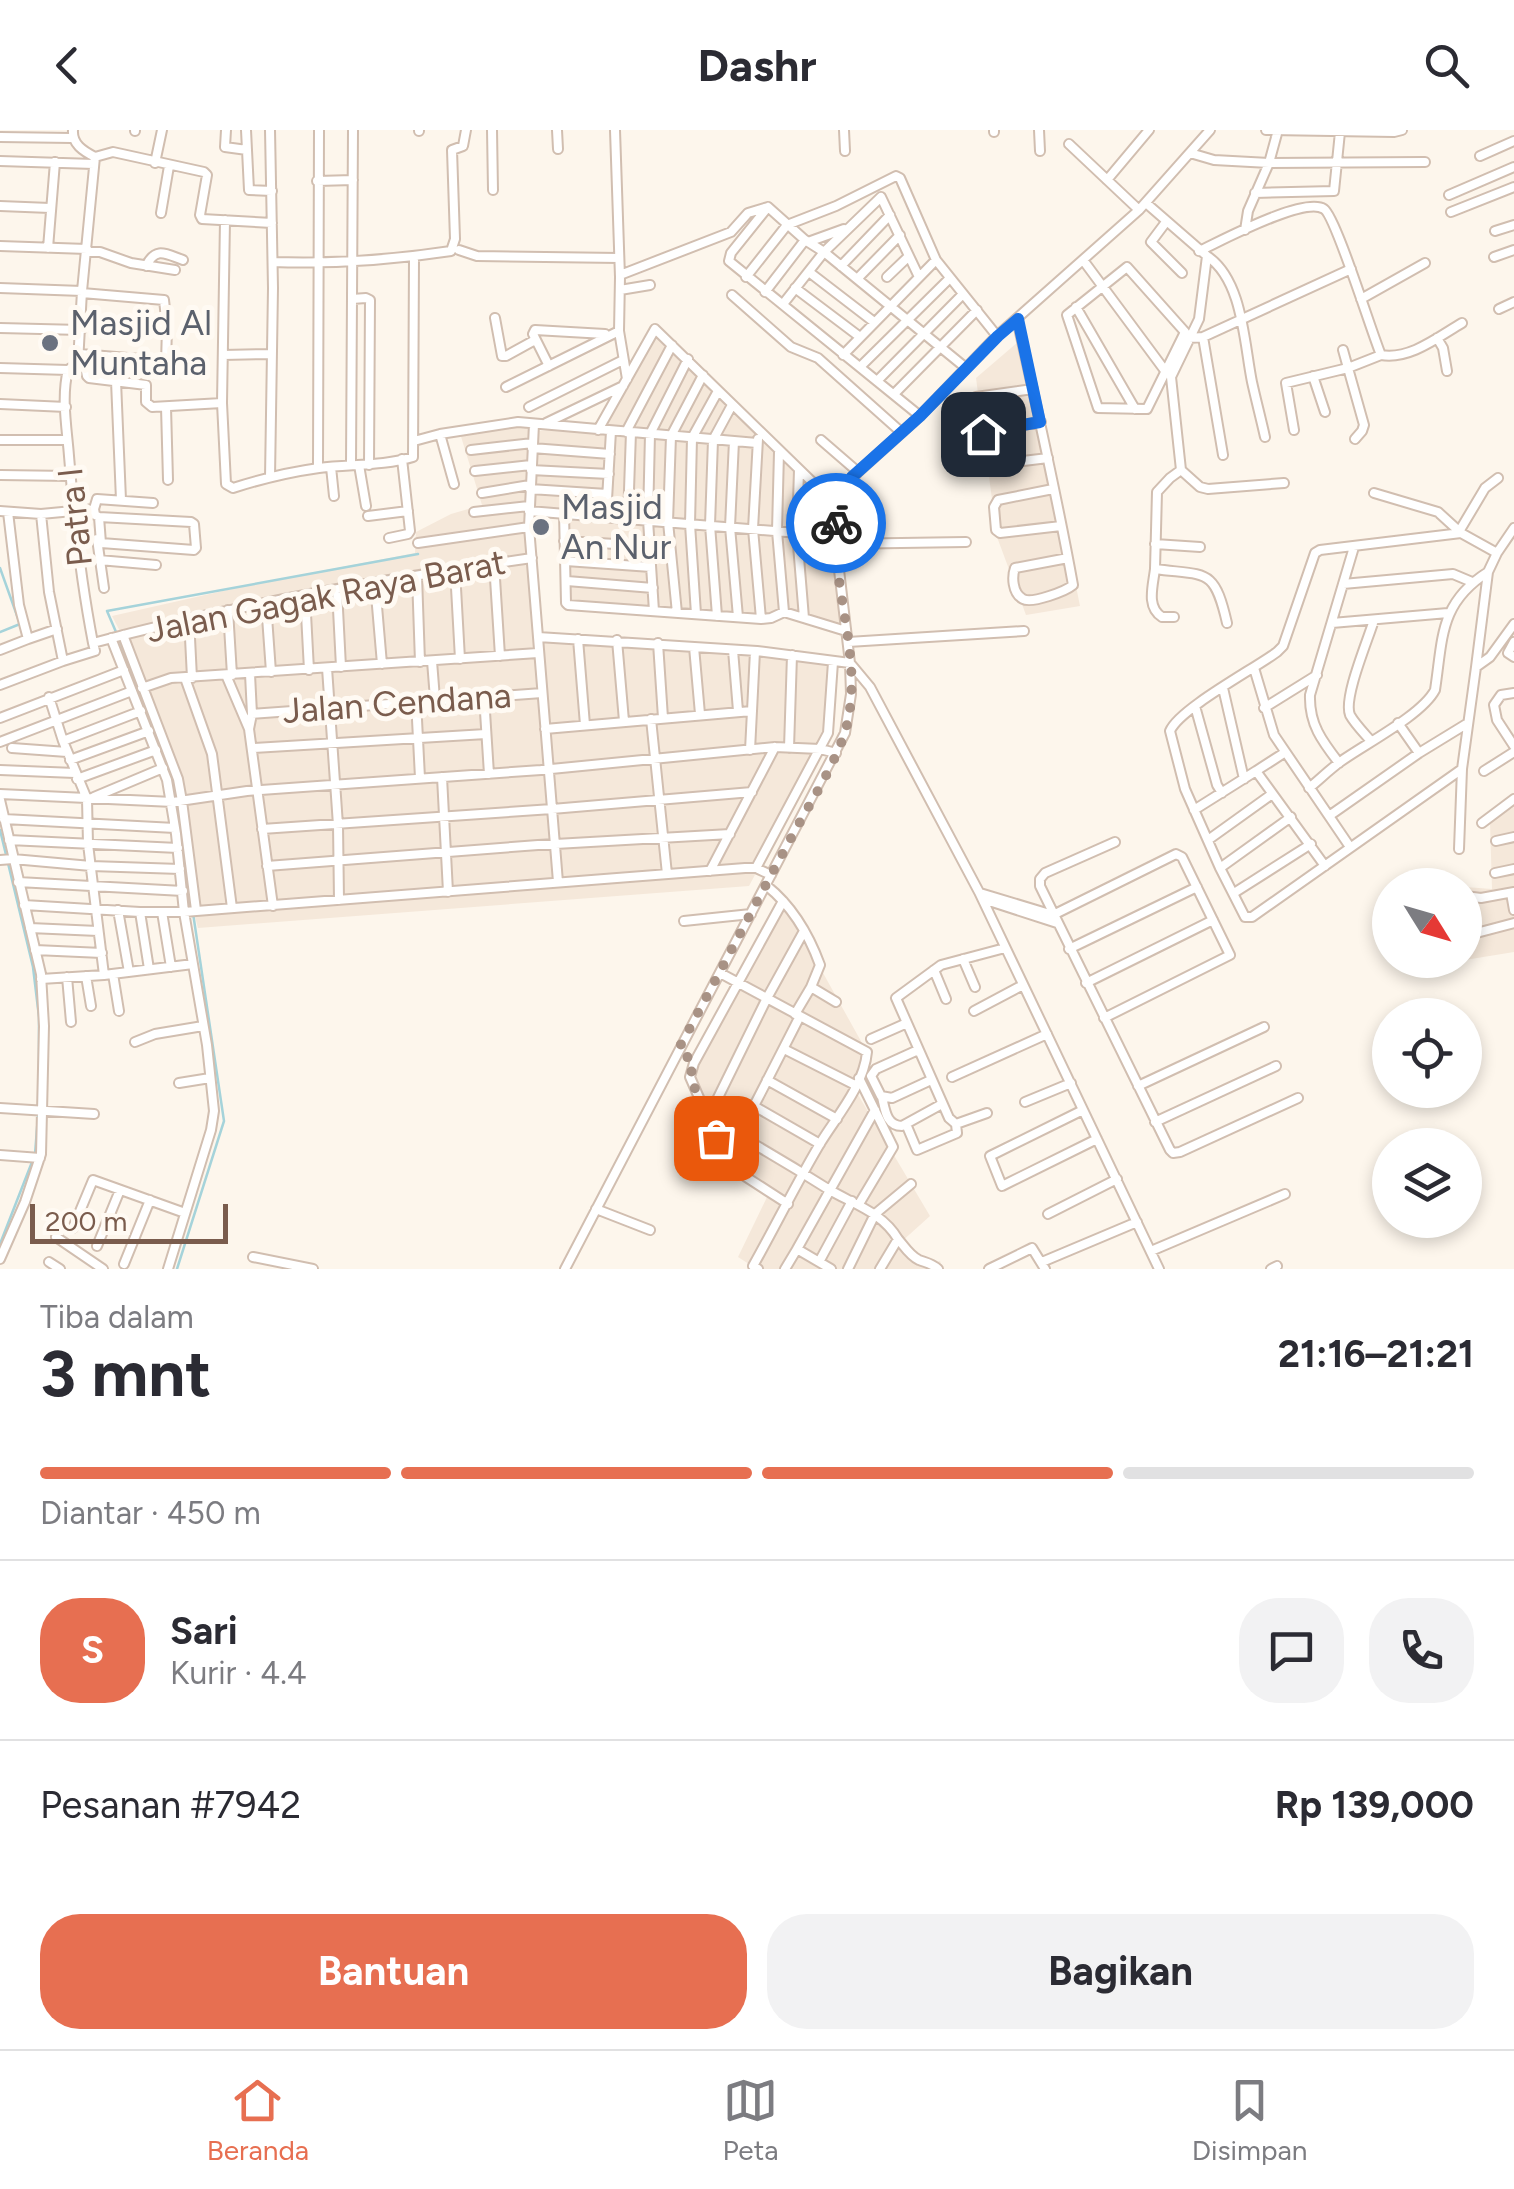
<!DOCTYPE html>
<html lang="id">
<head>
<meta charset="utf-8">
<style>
  :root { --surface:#fff; --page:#f2f2f3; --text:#2b2b33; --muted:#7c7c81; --line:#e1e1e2; --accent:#e76f51 }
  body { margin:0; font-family:Figtree,sans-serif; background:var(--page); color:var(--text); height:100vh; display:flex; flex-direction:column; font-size:38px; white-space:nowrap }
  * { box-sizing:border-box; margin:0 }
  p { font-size:32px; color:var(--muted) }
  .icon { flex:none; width:55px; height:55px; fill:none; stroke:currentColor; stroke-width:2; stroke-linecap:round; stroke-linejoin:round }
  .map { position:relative; height:1139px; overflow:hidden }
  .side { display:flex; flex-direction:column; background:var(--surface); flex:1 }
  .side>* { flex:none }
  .needle { width:65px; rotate:127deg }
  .fabs { position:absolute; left:1372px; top:738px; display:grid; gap:20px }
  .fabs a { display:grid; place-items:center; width:110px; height:110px; border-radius:50%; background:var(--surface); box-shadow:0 5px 15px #0003; font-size:50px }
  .scale { position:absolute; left:30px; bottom:25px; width:198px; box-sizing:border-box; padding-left:10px; border:5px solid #7a5c4d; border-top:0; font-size:28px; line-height:35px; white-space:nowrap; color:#7a5c4d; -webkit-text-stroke:8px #fffaf3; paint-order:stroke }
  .pin { position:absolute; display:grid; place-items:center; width:85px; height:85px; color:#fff; margin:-42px; border-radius:20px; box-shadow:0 5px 15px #0006 }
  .courier { position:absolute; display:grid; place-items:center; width:100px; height:100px; margin:-50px; border:8px solid #1a73e8; border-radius:50%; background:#fff; color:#222; box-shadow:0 2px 12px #0007 }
  .head em { font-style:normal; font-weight:700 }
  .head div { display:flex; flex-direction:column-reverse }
  .head { display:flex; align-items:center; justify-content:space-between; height:170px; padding:0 40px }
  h1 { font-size:65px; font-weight:700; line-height:75px }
  .bar { display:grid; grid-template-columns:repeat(4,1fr); gap:15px 10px; align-content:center; height:120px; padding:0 40px }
  .bar i { height:12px; border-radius:8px; background:var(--line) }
  .bar .active { background:var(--accent) }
  .bar p { grid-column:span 4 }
  .line { display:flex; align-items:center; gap:25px; padding:0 40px; border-top:2px solid var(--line) }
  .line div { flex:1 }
  .round { display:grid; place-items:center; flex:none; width:105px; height:105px; border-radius:40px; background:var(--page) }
  .button { display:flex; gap:20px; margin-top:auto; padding:20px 40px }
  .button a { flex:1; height:115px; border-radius:40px; background:var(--accent); color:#fff; font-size:40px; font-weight:700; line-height:115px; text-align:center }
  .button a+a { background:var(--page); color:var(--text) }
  header { display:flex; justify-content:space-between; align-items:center; height:130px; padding:0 40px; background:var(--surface); font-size:45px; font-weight:700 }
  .tab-bar { display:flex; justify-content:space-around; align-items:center; height:140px; border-top:2px solid var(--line); background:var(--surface); font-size:28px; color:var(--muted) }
  .tab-bar a { display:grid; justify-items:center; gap:5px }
  .tab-bar .active { color:var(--accent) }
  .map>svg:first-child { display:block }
  .residential { fill:#f5e8da }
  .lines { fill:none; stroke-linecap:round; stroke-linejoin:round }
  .stream { stroke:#a5d3da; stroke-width:2.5 }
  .minor-casing { stroke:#d1beb0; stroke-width:12 }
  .minor { stroke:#fff; stroke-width:8 }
  .done { stroke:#a89285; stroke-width:10; stroke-dasharray:0 18 }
  .route { stroke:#1a73e8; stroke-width:12 }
  .worship-dot { fill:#6b7280; stroke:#fffaf3; stroke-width:4 }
  .labels { text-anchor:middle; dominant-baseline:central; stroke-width:10; stroke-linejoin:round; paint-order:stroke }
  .worship-label { font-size:35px; fill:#5b616d; stroke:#fffaf3; text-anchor:start }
  .street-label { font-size:35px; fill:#7a5c4d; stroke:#fffaf3 }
</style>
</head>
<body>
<header><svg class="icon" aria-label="back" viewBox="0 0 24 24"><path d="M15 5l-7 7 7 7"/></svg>Dashr<svg class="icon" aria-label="search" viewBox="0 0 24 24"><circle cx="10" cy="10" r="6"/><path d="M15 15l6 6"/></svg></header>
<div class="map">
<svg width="1514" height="1139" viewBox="0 0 1514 1139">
  <rect width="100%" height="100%" fill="#fdf6ec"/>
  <path class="residential" d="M 659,199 L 837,376 L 845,501 L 784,486 L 773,492 L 570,471 L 564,384 L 532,381 L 539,505 L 658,514 L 834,532 L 833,599 L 749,756 L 198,798 L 193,779 L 178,646 L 123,507 L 112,486 L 258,453 L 415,423 L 416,402 L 451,384 L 482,375 L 459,300 L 514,293 L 533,301 L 603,298 Z
    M 1026,205 L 1080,476 L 1026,485 L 997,407 L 976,248 Z
    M 1514,677 L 1514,822 L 1465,830 L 1465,757 L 1492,759 L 1490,692 Z
    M 783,771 L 867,922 L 854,958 L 930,1086 L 900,1113 L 924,1137 L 940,1131 L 943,1139 L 751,1139 L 752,1136 L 738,1127 L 769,1063 L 733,1044 L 688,945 Z"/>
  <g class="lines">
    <path class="stream" d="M 0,438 L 20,494 L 0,502
      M 116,502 L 107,481 L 418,424
      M 119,509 L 169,637
      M 174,649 L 188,745
      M 0,700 L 33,837 L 39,887 L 39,965
      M 35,1024 L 39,973
      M 0,1114 L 32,1032
      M 177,1139 L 224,991 L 193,783"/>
    <g class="minor-casing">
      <path id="minor" d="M 226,0 L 225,17 L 247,20
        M 246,0 L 249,60 L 272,61
        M 419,0 L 419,1
        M 492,0 L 493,60
        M 557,0 L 558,19
        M 615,0 L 620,147 L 619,201 L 627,249
        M 844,0 L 845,21
        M 994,0 L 994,2
        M 1039,0 L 1040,21
        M 1266,0 L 1394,2 L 1402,0
        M 135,1 L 135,0
        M 0,7 L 72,8
        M 1069,14 L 1139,80
        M 1190,23 L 1214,30 L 1269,33 L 1425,32
        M 1480,26 L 1514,11
        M 95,27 L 113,22 L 204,42 L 207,45 L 200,85 L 202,89 L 272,93
        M 0,31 L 94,34
        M 155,33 L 162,0
        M 1107,50 L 1149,0
        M 317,51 L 353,50
        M 1255,63 L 1334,61 L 1340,2
        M 1449,65 L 1514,37
        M 1146,73 L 1207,126 L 1199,189 L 1171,247 L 1181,340 L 1170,348 L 1157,362 L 1155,439
        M 0,76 L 50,78
        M 768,77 L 731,123 L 729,131 L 920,286
        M 768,77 L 805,110 L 824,122 L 966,238
        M 1451,82 L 1514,57
        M 161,83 L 169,36
        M 225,90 L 222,273 L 226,354 L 233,358 C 261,349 290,342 319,338 C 350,334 384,336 413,327 L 414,128
        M 1166,92 L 1151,112 L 1182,143
        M 1245,100 L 1248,81 L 1269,33 L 1278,0
        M 1495,101 L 1514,95
        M 808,112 L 844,99
        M 0,116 L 87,119
        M 48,118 L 55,32
        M 459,120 L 477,126 L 619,128
        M 1199,121 C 1221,111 1304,66 1324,79 C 1336,87 1372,204 1381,225 C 1410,230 1438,207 1462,193
        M 86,122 L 100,122 L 131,133 L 175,140
        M 1207,126 C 1243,150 1244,213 1252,252 C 1256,270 1261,289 1265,307
        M 1494,127 L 1514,120
        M 1083,130 L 1166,242
        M 273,132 C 333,134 392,130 451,121 L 455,109 L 452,20 L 463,16 L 466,0
        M 146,136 C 156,116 166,124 183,130
        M 841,136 L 890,85
        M 1127,137 L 1185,202 L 1147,279 L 1098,278 L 1067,185 Z
        M 809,142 L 874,192
        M 620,145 L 731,102 L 748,83 L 768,77
        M 746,147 L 787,95 L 836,76 L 896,46 L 900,48 L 936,130 L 997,206
        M 887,147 L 909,126
        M 857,149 L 900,105
        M 0,158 L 82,161
        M 795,158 L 860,207
        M 620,160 L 650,155
        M 765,162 L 805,110
        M 82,163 L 164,170 L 167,197 L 166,233
        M 732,165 L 791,217 L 818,228 L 901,302
        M 352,169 L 366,168 L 370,170 L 369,335
        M 1361,169 L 1425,133
        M 783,174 L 824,122 L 881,67 L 919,147
        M 1076,177 L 1135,279
        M 1499,179 L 1514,172
        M 495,188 L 502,226 L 506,226 L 535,210
        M 1017,189 C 1037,278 1057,366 1073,455 C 1066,461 1032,474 1023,469 C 1012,463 1012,446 1015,438 L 1068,428
        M 80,195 L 167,197
        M 0,198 L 81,200
        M 1203,207 L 1223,325
        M 1189,208 L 1203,207 L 1351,139
        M 1437,208 L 1443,218 L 1447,241
        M 80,224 L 152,230 L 178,237
        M 223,225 L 271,224
        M 843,225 L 936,130
        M 78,233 L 85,236 L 87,246 L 89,248 L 146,255 L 146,272 L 152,277 L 222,273
        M 549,236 L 533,204 L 535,200 L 605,204
        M 860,237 L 950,148
        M 0,238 L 68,240 L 78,233 L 82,161 L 95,27 C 83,21 72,14 73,0
        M 68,240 C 61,267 67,299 69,326 C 74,389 81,451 93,513 C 237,474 385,449 532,428
        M 1313,246 L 1325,282
        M 116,251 L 121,370
        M 877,251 L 963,164
        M 506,257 L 619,201
        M 894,264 L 977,180
        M 976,267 L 1033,259
        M 0,274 L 66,277
        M 166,277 L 168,350
        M 529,277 L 623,230
        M 1041,292 L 987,301 L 983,305 L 990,335 L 1048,328
        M 546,293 L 623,256
        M 534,294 L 529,397 L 558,752
        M 598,300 L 655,199 L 837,376
        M 1294,300 L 1286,253 L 1348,238 L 1343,220
        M 626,302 L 672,215
        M 440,304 L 454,354
        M 758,309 L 753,399 L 761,489
        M 1355,309 L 1362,301 L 1364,295 L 1348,238 L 1381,225
        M 0,310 L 67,310
        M 821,310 L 858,342
        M 414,311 L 440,304 L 518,292 L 757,313
        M 734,311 L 730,397 L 738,487
        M 532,318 L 610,324
        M 471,320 L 533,313
        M 779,322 L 777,401 L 784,482
        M 351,335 L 353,0
        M 359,335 L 366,376
        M 331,337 L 334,366
        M 318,338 L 319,0
        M 531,340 L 609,344
        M 799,340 L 797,403 L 804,488
        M 1181,340 L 1200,357 L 1208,359 L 1284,353
        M 475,341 L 531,335
        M 0,345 L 70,346
        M 270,347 L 273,158 L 270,0
        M 530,359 L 607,364
        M 1053,359 L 998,370 L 994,377 L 996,400 L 1000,403 L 1061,396
        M 482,363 L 530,355
        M 1374,363 L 1438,382 L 1461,403 L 1497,423
        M 94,379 L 97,369 L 153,373
        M 0,381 L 41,384 L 94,379 L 95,385 L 99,387 L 191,392 L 194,394 L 196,418 L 194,420 L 101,413 L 99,387
        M 529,381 L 835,406
        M 474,382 L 529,376
        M 564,383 L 566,473 L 568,475 L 761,489 L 771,488 L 784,482 L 846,501
        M 41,384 L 49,462 L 63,531 L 95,521 L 93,513
        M 368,386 L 408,381
        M 606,387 L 611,301
        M 628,389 L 631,302
        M 1460,400 L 1485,358 L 1498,348
        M 1461,403 L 1320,420 L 1315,423 L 1283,516 L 1277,522 C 1254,539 1179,579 1170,601 L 1185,659 L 1220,738 L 1245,787 L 1252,787 L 1462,639 L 1476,537 L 1490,527 L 1514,494
        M 389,408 L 408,404 L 410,401 L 402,329
        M 97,409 L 104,458
        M 564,411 L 650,416
        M 418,413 L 529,397
        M 836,414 L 966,412
        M 1155,414 L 1200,417
        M 99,430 L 156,435
        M 566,431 L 651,437
        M 494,433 L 500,526
        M 455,440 L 460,529
        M 417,446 L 420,532
        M 567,451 L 653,458
        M 375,453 L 382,534
        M 1343,454 L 1453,444 L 1472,452
        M 337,460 L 341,537
        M 305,465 L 309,540
        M 266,473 L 271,542
        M 228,480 L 232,545
        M 654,481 L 648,390 L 650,304 L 688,229
        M 677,483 L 668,392 L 671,306 L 703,245
        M 696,484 L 690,394 L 692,308 L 718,261
        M 717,486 L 710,395 L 713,310 L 732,275
        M 1174,487 L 1162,487 C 1146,477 1153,456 1155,439 C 1207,446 1214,437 1227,493
        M 189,488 L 192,548
        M 1332,493 L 1448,483
        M 123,505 L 178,649 L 182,671 L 196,780
        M 538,507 L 757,521 L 850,533 L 870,557 L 979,762 L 1159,1139
        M 111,508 L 167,650 L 176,704 L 184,782 L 207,915 L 214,981 L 211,1000 L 168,1139
        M 28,509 L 57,499
        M 578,509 L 585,595
        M 617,510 L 624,591
        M 848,512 L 1024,501
        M 1514,512 L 1508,523 L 1514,527
        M 658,513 L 663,588
        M 694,517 L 700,584
        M 0,520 L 28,509 L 19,475 L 8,382
        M 733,520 L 738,581
        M 432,531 L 435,569
        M 1476,537 L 1488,442 L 1497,423 L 1514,398
        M 327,538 L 338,695 L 339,770
        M 1254,538 L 1274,605 L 1350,717
        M 250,544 L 252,584 L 249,599 L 273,776
        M 226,545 L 249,599
        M 185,548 L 212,624 L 232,778
        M 0,555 L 63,531
        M 142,558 L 171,548 L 538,523
        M 1223,558 L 1244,649
        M 1514,563 L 1501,565 L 1494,575 L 1497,590 L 1514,616
        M 484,566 L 489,644
        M 49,567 L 63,611 L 87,669 L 88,714 L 104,845
        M 416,570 L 420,648
        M 1195,576 L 1217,655 L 1222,663
        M 1264,578 L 1317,545
        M 752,581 L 755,521
        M 252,584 L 542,563
        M 0,588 L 124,540
        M 651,589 L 667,744
        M 1398,593 L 1419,623
        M 545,599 L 752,581 L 750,620
        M 63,611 L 141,581
        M 1371,611 C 1364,603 1355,594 1350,585 C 1343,568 1368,510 1374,490
        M 0,612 L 132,561
        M 12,618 L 67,622
        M 253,618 L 486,604
        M 789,618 L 792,525
        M 70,630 L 149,601
        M 1339,633 C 1322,611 1309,594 1310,565 L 1354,417
        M 0,640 L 75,643
        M 1256,641 L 1284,623
        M 1484,641 L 1514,622
        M 442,647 L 448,762
        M 77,649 L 156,620
        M 1309,658 C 1319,650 1329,640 1340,632 C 1365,614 1422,585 1435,560 C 1443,508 1439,473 1488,442
        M 0,664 L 173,672 L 247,661 L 541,640 L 775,617 L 820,619 L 836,623
        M 94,667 L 163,638
        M 0,670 L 41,844 L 44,896 L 41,1024 L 25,1072 L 0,1129
        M 1194,680 L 1256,641 L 1325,736
        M 1329,686 L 1419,623 L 1468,593
        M 4,689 L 175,698
        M 1482,693 L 1514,669
        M 262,699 L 552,679 L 752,662
        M 9,710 L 178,718
        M 1208,710 L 1272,664
        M 1496,711 L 1514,707
        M 1115,712 L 1045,743 L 1040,749 L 1040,756 L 1170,1020 L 1173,1023 L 1180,1022 L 1298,968
        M 1459,719 L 1462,639
        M 0,730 L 13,729 L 91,736 L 180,739
        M 267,736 L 538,715 L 730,704
        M 756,738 L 828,603 L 833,532
        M 1220,738 L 1291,687
        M 710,741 L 775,617
        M 1495,743 L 1514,739
        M 18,752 L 183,761
        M 767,756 C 792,776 809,805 820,835 L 811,857 L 795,884
        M 980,763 L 1053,785 L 1176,724 L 1182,727 L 1230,825 L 1104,888
        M 1234,763 L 1311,714
        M 1511,763 L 1514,780
        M 1465,766 L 1481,768 L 1514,762
        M 983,769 L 1057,793
        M 783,771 L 694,933 L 690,947 L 725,1027 L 743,1045 L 788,1074
        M 24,775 L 140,782 L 184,782 L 745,738 L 756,738 L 771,745
        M 118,780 L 129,842
        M 140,782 L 149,839
        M 162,782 L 171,837
        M 684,791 L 751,784
        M 30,798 L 98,801
        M 1465,806 L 1514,793
        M 1069,819 L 1197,757
        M 35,820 L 102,823
        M 963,829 L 975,857
        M 934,840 L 946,869
        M 720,843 L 800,886 L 754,976 L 725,1027
        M 113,844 L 119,881
        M 86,846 L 91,876
        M 67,847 L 71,892
        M 41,849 L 104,845 L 193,834
        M 1086,853 L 1213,790
        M 811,857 L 836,872
        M 974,881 L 1023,855
        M 871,909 L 907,893
        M 135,912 L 155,904 L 203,896
        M 784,919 L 855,955
        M 918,920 L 876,939 L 871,946 L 881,966 L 892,968 L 931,950
        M 952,947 L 1047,904
        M 767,950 L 837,989
        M 179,953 L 210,948
        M 1138,956 L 1264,897
        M 882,967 C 885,979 886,996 902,996 L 942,974
        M 1025,972 L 1071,953
        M 754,976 L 820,1014
        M 0,978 L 94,984
        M 1083,980 L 990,1026 L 1002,1056 L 1097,1009
        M 987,983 L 956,994 L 949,988 L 896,868 L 941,835 L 1005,818
        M 707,990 L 767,868 L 804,801
        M 1155,992 L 1276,936
        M 906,994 L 917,1020 L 957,1003 L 956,994
        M 738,1005 C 768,1022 798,1040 828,1059 C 853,1074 882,1082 898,1109 L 880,1139
        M 0,1025 L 40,1028
        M 859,1074 L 893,1017 L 859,948
        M 596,1079 L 650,1100
        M 1048,1084 L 1117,1049
        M 73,1098 L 93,1050 L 185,1083
        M 56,1107 L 103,1139
        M 898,1109 C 904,1116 910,1126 919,1130 C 927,1133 931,1133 938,1139
        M 97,1116 L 120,1060
        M 1151,1121 L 1285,1064
        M 253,1127 L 313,1139
        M 49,1132 L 60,1139
        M 819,1132 L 852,1071
        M 1042,1132 L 1137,1092
        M 124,1134 L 150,1070
        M 565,1139 L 845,603 L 851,564 L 850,533 L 835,406 L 837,376 L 845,357 L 858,342 L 920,286 L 997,206 L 1139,80 L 1210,0
        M 758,1139 L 753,1136 C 776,1095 797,1052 821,1012 C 837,986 864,955 867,922 L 800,886
        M 785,1139 L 797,1119
        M 831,1139 L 797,1119 L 875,980
        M 848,1139 L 875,1084 L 911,1054
        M 989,1139 L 1032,1118 L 1045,1139
        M 1271,1139 L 1277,1136"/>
    </g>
    <use href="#minor" class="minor"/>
  </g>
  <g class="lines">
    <path class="done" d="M 716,1008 L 690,947 L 694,932 L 678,920 C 716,850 752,780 790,710 C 809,674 843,624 849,585 C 860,521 832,457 836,393"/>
    <path class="route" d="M 836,393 L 840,366 L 852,347 L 920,286 L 998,206 L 1018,189 L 1040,292 L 987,301 L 983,304"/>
  </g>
  <g class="worship-dot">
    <circle cx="50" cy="213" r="10"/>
    <circle cx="541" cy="397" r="10"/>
  </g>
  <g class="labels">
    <g class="worship-label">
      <text x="70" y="193">Masjid Al<tspan x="70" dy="40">Muntaha</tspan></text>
      <text x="561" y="377">Masjid<tspan x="561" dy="40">An Nur</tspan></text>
    </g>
    <g class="street-label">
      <text transform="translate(75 387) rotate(-96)">Patra I</text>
      <text transform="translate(326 466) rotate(-11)">Jalan Gagak Raya Barat</text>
      <text transform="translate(397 573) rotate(-4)">Jalan Cendana</text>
    </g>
  </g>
</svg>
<div class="fabs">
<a><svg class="needle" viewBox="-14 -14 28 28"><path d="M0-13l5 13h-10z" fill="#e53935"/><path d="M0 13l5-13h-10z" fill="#7c7c81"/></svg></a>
<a><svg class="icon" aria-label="locate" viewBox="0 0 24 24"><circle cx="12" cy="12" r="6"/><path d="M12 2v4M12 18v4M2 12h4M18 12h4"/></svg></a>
<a><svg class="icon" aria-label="layers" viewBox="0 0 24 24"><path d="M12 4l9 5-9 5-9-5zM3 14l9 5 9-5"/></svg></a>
</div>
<div class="scale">200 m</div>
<div class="pin" style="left:716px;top:1008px;background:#ea580c"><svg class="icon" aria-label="bag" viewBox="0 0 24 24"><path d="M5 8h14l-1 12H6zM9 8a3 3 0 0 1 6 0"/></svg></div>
<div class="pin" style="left:983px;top:304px;background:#1f2937"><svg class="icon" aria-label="home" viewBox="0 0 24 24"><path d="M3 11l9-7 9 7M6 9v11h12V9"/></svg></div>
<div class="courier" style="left:836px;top:393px"><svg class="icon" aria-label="bike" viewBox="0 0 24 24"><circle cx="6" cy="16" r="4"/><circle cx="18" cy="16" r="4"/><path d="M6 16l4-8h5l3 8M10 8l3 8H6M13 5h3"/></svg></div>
</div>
<section class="side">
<div class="head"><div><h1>3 mnt</h1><p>Tiba dalam</p></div><em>21:16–21:21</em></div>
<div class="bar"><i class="active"></i><i class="active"></i><i class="active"></i><i></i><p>Diantar · 450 m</p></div>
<div class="line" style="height:180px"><b class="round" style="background:var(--accent);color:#fff">S</b><div><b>Sari</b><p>Kurir · 4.4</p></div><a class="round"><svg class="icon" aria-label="chat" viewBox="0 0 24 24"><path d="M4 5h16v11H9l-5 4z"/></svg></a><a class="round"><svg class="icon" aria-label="phone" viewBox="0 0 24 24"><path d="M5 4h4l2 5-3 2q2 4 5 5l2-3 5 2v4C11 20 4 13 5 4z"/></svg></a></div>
<div class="line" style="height:130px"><div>Pesanan #7942</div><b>Rp 139,000</b></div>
<div class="button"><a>Bantuan</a><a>Bagikan</a></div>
</section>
<nav class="tab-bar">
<a class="active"><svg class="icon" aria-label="home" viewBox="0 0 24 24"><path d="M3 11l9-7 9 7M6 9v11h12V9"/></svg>Beranda</a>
<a><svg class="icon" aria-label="map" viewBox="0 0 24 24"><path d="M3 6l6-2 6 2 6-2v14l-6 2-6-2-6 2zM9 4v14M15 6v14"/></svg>Peta</a>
<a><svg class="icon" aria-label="saved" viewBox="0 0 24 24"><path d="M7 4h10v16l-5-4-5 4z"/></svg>Disimpan</a>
</nav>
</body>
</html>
